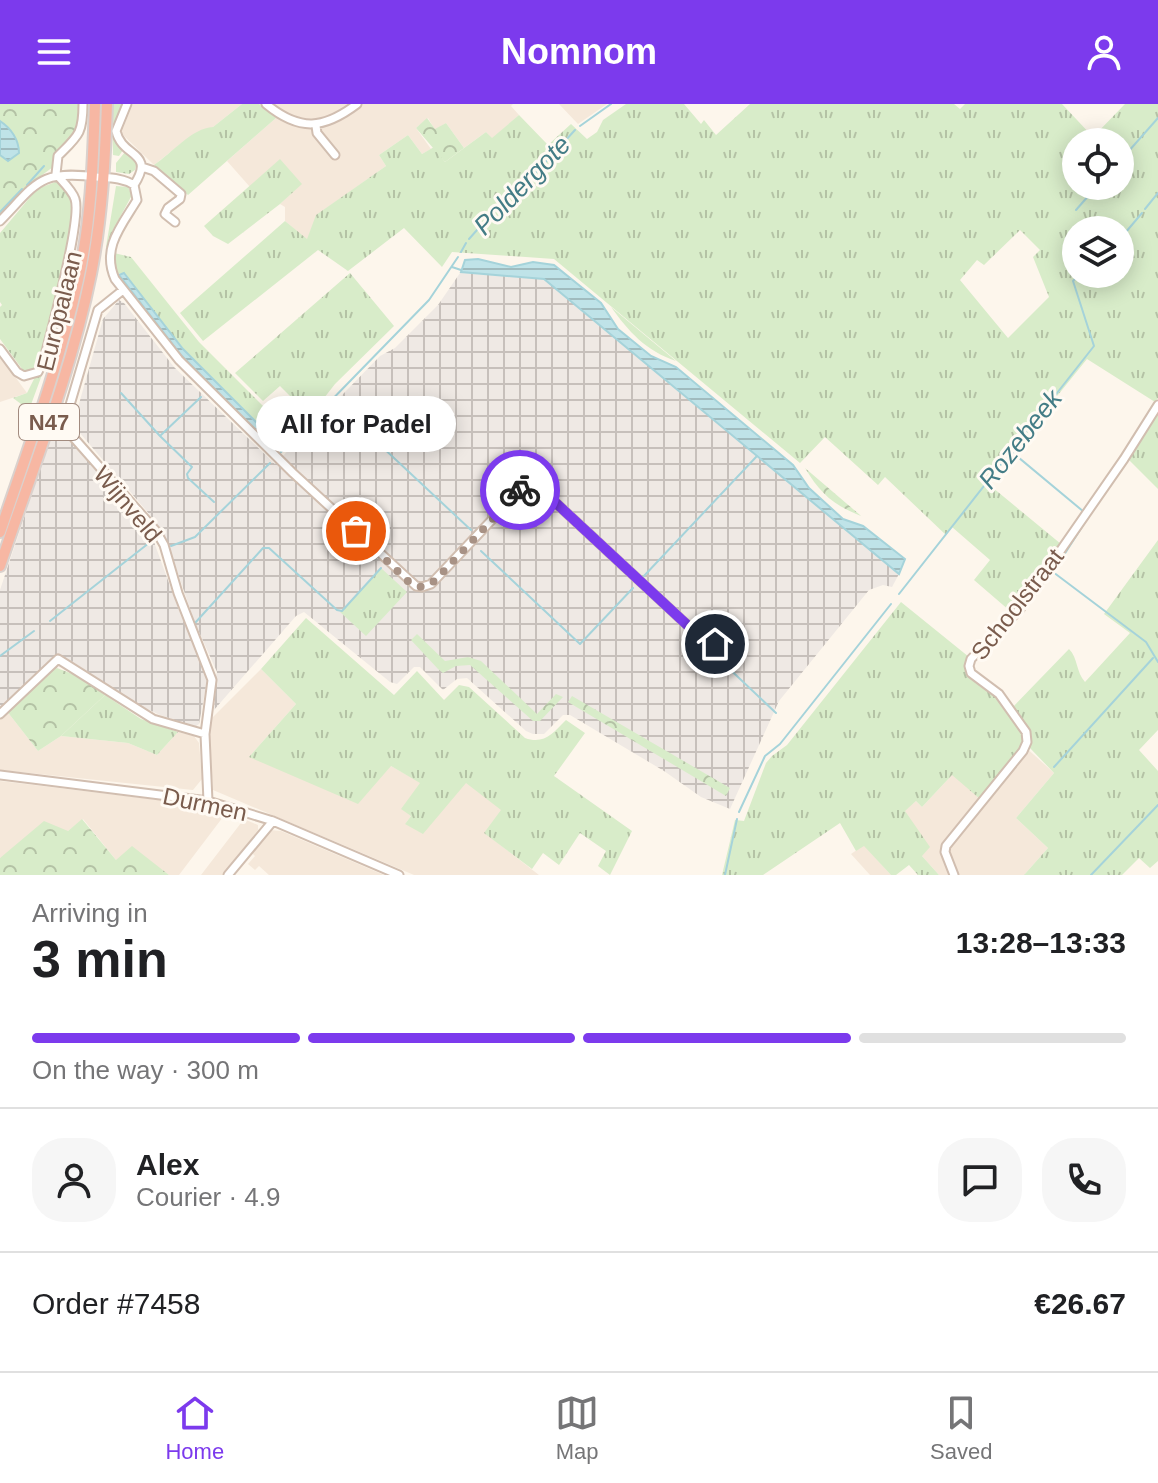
<!DOCTYPE html>
<html lang="en">
<head>
<meta charset="utf-8">
<style>
  :root { --surface:#fff; --page:#f6f6f6; --text:#202124; --muted:#757577; --line:#e0e0e0; --accent:#7c3aed }
  body { margin:0; font-family:Helvetica,sans-serif; background:var(--page); color:var(--text); height:100vh; display:flex; flex-direction:column; font-size:30px; white-space:nowrap }
  * { box-sizing:border-box; margin:0 }
  p { font-size:26px; color:var(--muted) }
  .icon { flex:none; width:44px; height:44px; fill:none; stroke:currentColor; stroke-width:2; stroke-linecap:round; stroke-linejoin:round }
  .map { position:relative; height:771px; overflow:hidden }
  .details { display:flex; flex-direction:column; background:var(--surface); flex:1 }
  .details>* { flex:none }
  .tools { position:absolute; left:1062px; top:24px; display:grid; gap:16px }
  .tools a { display:grid; place-items:center; width:72px; height:72px; border-radius:50%; background:var(--surface); box-shadow:0 4px 20px #0003; font-size:40px }
  .pin { position:absolute; display:grid; place-items:center; width:68px; height:68px; color:#fff; margin:-34px; border:4px solid #fff; border-radius:50%; box-shadow:0 2px 8px #0007 }
  .courier { position:absolute; display:grid; place-items:center; width:80px; height:80px; margin:-40px; border:6px solid #7c3aed; border-radius:50%; background:#fff; color:#222; box-shadow:0 2px 10px #0007 }
  .bubble { position:absolute; height:56px; border-radius:28px; background:var(--surface); box-shadow:0 4px 20px #0003; font-size:26px; font-weight:800; line-height:56px; text-align:center }
  .headline em { font-style:normal; font-weight:800 }
  .headline div { display:flex; flex-direction:column-reverse }
  .headline { display:flex; align-items:center; justify-content:space-between; height:136px; padding:0 32px }
  h1 { font-size:52px; font-weight:800; line-height:60px }
  .bar { display:grid; grid-template-columns:repeat(4,1fr); gap:12px 8px; align-content:center; height:96px; padding:0 32px }
  .bar i { height:10px; border-radius:6px; background:var(--line) }
  .bar .on { background:var(--accent) }
  .bar p { grid-column:span 4 }
  .line { display:flex; align-items:center; gap:20px; padding:0 32px; border-top:2px solid var(--line) }
  .line div { flex:1 }
  .round { display:grid; place-items:center; flex:none; width:84px; height:84px; border-radius:32px; background:var(--page) }
  header { display:flex; justify-content:space-between; align-items:center; height:104px; padding:0 32px; background:var(--accent); color:#fff; font-size:36px; font-weight:800 }
  .tab-bar { display:flex; justify-content:space-around; align-items:center; height:112px; border-top:2px solid var(--line); background:var(--surface); font-size:22px; color:var(--muted) }
  .tab-bar a { display:grid; justify-items:center; gap:4px }
  .tab-bar .on { color:var(--accent) }
  .map>svg:first-child { display:block }
  .residential { fill:#f5e8da }
  .industrial { fill:url(#industrial-grid) }
  .grass { fill:url(#grass-tufts); fill-rule:evenodd }
  .forest { fill:url(#forest-crowns) }
  .water { fill:url(#water-rules); stroke:#a5d3da; stroke-width:2 }
  .lines { fill:none; stroke-linecap:round; stroke-linejoin:round }
  .stream { stroke:#a5d3da; stroke-width:2 }
  .minor-casing { stroke:#d1beb0; stroke-width:11 }
  .highway-casing { stroke:#dad1cd; stroke-width:14 }
  .minor { stroke:#fff; stroke-width:7 }
  .highway { stroke:#f7b7a3; stroke-width:10 }
  .done { stroke:#a89285; stroke-width:8; stroke-dasharray:0 14.4 }
  .route { stroke:#7c3aed; stroke-width:10 }
  .labels { text-anchor:middle; dominant-baseline:central; stroke-width:6; stroke-linejoin:round; paint-order:stroke }
  .shield { fill:#fffaf3; stroke:#a28b7f; stroke-width:2 }
  .shield-label { font-size:22px; font-weight:bold; fill:#7a5c4d }
  .street-label { font-size:24px; fill:#7a5c4d; stroke:#fffaf3 }
  .water-label { font-size:26px; font-style:italic; fill:#437c86; stroke:#fffaf3 }
</style>
</head>
<body>
<header><svg class="icon" aria-label="menu" viewBox="0 0 24 24"><path d="M4 6h16M4 12h16M4 18h16"/></svg>Nomnom<svg class="icon" aria-label="person" viewBox="0 0 24 24"><circle cx="12" cy="8" r="4"/><path d="M4 21q1-7 8-7t8 7"/></svg></header>
<div class="map">
<svg width="1158" height="771" viewBox="0 0 1158 771">
  <defs>
    <pattern id="industrial-grid" width="8" height="8" patternUnits="userSpaceOnUse" patternTransform="scale(2)"><rect width="8" height="8" fill="#efe9e4"/><path d="M0 4h8M4 0v8" fill="none" stroke="#c7c0bb"/></pattern>
    <pattern id="grass-tufts" width="24" height="20" patternUnits="userSpaceOnUse" patternTransform="scale(2)"><rect width="24" height="20" fill="#d8ecc9"/><path d="M3 7l-1-3M5 7V3M7 7l1-3M15 17l-1-3M17 17v-4M19 17l1-3" fill="none" stroke="#b4c2a5"/></pattern>
    <pattern id="forest-crowns" width="20" height="18" patternUnits="userSpaceOnUse" patternTransform="scale(2)"><rect width="20" height="18" fill="#d8ecc9"/><path d="M2 6a3 3 0 1 1 6 0M12 15a3 3 0 1 1 6 0" fill="none" stroke="#b4c2a5"/></pattern>
    <pattern id="water-rules" width="6" height="5" patternUnits="userSpaceOnUse" patternTransform="scale(2)"><rect width="6" height="5" fill="#bfe3e8"/><path d="M0 2.5h6" fill="none" stroke="#a0bbbe"/></pattern>
  </defs>
  <rect width="100%" height="100%" fill="#fdf6ec"/>
  <path class="residential" d="M 133,0 L 242,0 L 213,23 L 183,38 L 154,61 L 121,29 Z
    M 259,0 L 513,0 L 511,2 L 519,11 L 492,35 L 486,28 L 464,44 L 446,19 L 435,26 L 428,14 L 416,24 L 431,45 L 422,50 L 408,31 L 379,51 L 386,62 L 317,111 L 307,136 L 285,117 L 285,103 L 280,100 L 301,80 L 280,56 L 250,83 L 227,57 L 276,14 Z
    M 559,0 L 607,0 L 578,20 Z
    M 0,252 L 27,289 L 0,298 Z
    M 261,565 L 296,600 L 249,653 L 391,662 L 421,679 L 411,712 L 405,720 L 466,678 L 502,706 L 485,729 L 539,771 L 414,771 L 213,686 L 209,630 L 212,614 Z
    M 6,606 L 38,647 L 61,632 L 128,639 L 157,651 L 178,628 L 194,632 L 199,639 L 202,675 L 193,686 L 0,666 L 0,612 Z
    M 1023,641 L 1054,669 L 1016,714 L 1048,744 L 1024,771 L 939,771 L 922,752 L 904,707 L 916,697 L 922,703 L 952,671 Z
    M 0,677 L 184,699 L 226,709 L 179,771 L 169,771 L 150,758 L 116,756 L 83,715 L 68,727 L 0,754 Z
    M 244,715 L 258,721 L 258,726 L 223,771 L 201,771 Z
    M 270,726 L 281,727 L 384,771 L 269,771 L 259,762 L 255,766 L 248,760 L 255,752 L 252,749 Z
    M 864,741 L 891,771 L 870,771 L 851,750 Z"/>
  <path class="industrial" d="M 460,169 L 544,175 L 899,470 L 892,483 L 883,481 L 869,486 L 779,597 L 730,705 L 701,693 L 664,667 L 570,611 L 563,611 L 544,630 L 533,630 L 526,627 L 467,574 L 457,575 L 443,586 L 420,563 L 414,563 L 397,580 L 390,578 L 304,508 L 296,512 L 214,606 L 217,568 L 195,519 L 166,435 L 150,411 L 73,321 L 103,215 L 119,196 L 124,199 L 174,263 L 275,360 L 380,252 L 395,244 L 438,201 Z
    M 55,321 L 63,325 L 150,427 L 181,512 L 205,563 L 207,577 L 199,620 L 195,623 L 160,611 L 139,601 L 67,554 L 57,564 L 46,569 L 0,612 L 0,486 Z"/>
  <path class="grass" d="M 112,0 L 123,0 C 115,18 108,30 123,46 L 119,52 L 113,51 Z
    M 242,0 L 259,0 L 276,14 L 188,91 L 154,61 C 172,49 192,24 213,23 Z
    M 626,0 L 684,0 L 701,20 L 704,16 L 716,31 L 750,0 L 954,0 L 960,5 L 965,0 L 1062,0 L 1093,33 L 1125,0 L 1158,0 L 1158,294 L 1155,298 L 1087,255 L 987,379 L 1061,440 L 1024,494 L 1010,507 L 974,476 L 990,456 L 952,423 L 946,431 L 885,373 L 878,381 L 825,333 L 800,359 L 554,155 L 452,148 L 442,163 L 404,124 L 348,167 L 318,146 L 203,237 L 180,209 L 285,117 L 307,135 L 316,111 L 386,62 L 379,51 L 408,31 L 422,50 L 434,43 L 445,58 L 486,28 L 492,34 L 519,11 L 548,41 L 571,20 L 587,35 L 597,28 L 603,16 ZM 1076,38 L 1120,38 L 1120,82 L 1076,82 ZM 1020,126 L 1040,146 L 1033,153 L 1049,193 L 1008,234 L 960,176 L 977,156 L 984,161 ZM 1076,126 L 1120,126 L 1120,170 L 1076,170 Z
    M 125,48 L 137,58 L 135,66 L 129,70 L 116,68 L 116,59 Z
    M 280,55 L 302,80 L 280,100 L 228,140 L 213,132 L 204,122 Z
    M 58,77 L 73,96 L 68,142 L 39,260 L 32,268 L 25,269 L 0,235 L 0,203 L 2,201 L 0,198 L 0,129 L 37,85 Z
    M 116,82 L 128,83 L 132,91 L 113,126 L 109,145 L 106,143 Z
    M 114,149 L 131,153 L 199,238 L 286,325 L 289,331 L 275,346 L 263,334 L 267,330 L 183,245 L 124,169 L 116,170 Z
    M 350,169 L 394,222 L 335,280 L 310,312 L 280,282 L 263,297 L 235,269 Z
    M 43,268 L 29,306 L 13,294 L 27,289 L 35,273 Z
    M 1158,305 L 1158,385 L 1128,355 Z
    M 1158,436 L 1158,626 L 1139,646 L 1158,667 L 1158,757 L 1150,764 L 1139,754 L 1122,771 L 1024,771 L 1048,744 L 1016,714 L 1054,669 L 1029,643 L 1029,629 L 1012,604 L 1069,545 C 1078,554 1076,568 1085,578 L 1130,529 L 1104,510 Z
    M 381,464 L 407,488 L 366,532 L 340,508 Z
    M 901,498 L 969,553 L 966,563 L 970,574 L 995,592 L 1023,632 L 1021,644 L 980,695 L 952,671 L 922,703 L 916,697 L 905,707 L 930,743 L 922,752 L 939,771 L 918,771 L 909,761 L 896,771 L 891,771 L 864,742 L 856,747 L 840,719 L 763,771 L 722,771 L 735,716 L 744,717 L 766,659 L 772,652 L 787,641 Z
    M 306,514 L 394,591 L 417,567 L 444,596 L 459,581 L 469,583 L 525,634 C 544,641 553,629 566,616 L 585,629 L 554,672 L 632,727 L 610,771 L 598,762 L 606,747 L 580,729 L 559,761 L 543,749 L 532,765 L 484,729 L 501,706 L 466,679 L 423,730 L 405,720 L 411,712 L 401,705 L 420,679 L 391,662 L 358,700 L 249,653 L 296,600 L 261,565 Z
    M 105,591 L 141,615 L 178,628 L 157,651 L 128,639 L 61,632 Z"/>
  <path class="forest" d="M 0,0 L 80,0 L 79,28 L 55,48 L 53,63 L 26,83 L 0,111 Z
    M 427,14 L 435,25 L 446,19 L 464,44 L 445,58 L 416,24 Z
    M 611,203 L 676,257 C 646,247 629,228 611,203 Z
    M 805,364 L 860,411 L 861,412 C 833,401 820,389 805,364 Z
    M 417,530 L 445,557 L 468,553 L 481,557 L 537,610 L 556,590 L 563,593 L 540,617 L 533,617 L 470,561 L 456,562 L 443,569 L 438,565 L 411,536 Z
    M 57,564 L 75,571 L 105,591 L 61,632 L 38,647 L 6,606 L 46,569 Z
    M 572,592 L 730,684 L 726,692 L 568,598 Z
    M 82,715 L 116,756 L 132,742 L 169,771 L 0,771 L 0,754 L 44,717 L 68,727 Z"/>
  <path class="water" d="M 0,17 C 11,24 19,36 19,49 L 8,57 L 0,51 Z
    M 478,155 L 511,163 L 533,158 L 554,161 L 601,199 L 618,225 L 651,252 L 676,263 L 793,361 L 809,384 L 843,415 L 863,422 L 905,455 L 899,470 L 544,175 L 461,168 L 465,156 Z
    M 124,169 L 183,245 L 268,330 L 263,334 L 181,251 L 119,171 Z"/>
  <g class="lines">
    <path class="stream" d="M 580,22 L 611,0
      M 1120,57 L 1158,14
      M 27,81 L 44,62
      M 1145,105 L 1158,89
      M 1076,106 L 1097,82
      M 0,108 L 22,85
      M 469,135 L 502,98 L 531,74 L 575,26
      M 1120,135 L 1142,109
      M 461,148 L 466,139
      M 452,163 L 461,166
      M 121,289 L 160,332 L 192,363 L 187,370 L 188,374 L 214,398
      M 348,311 L 471,426
      M 161,331 L 201,293
      M 1012,348 L 1084,408
      M 280,349 L 429,196 L 458,153
      M 1089,412 L 1053,468 L 1146,538 L 1158,558
      M 171,442 L 195,433 L 270,359
      M 481,447 L 580,540 L 633,484
      M 643,473 L 757,352
      M 899,490 L 1094,242 L 1073,177 L 1080,170
      M 50,517 L 154,435
      M 195,519 L 263,444 L 269,444 L 337,506 L 342,507 L 381,464
      M 0,552 L 34,527
      M 720,556 L 776,609
      M 1054,663 L 1153,554
      M 739,708 L 765,652 L 780,640 L 891,500
      M 725,771 L 737,715
      M 1091,771 L 1158,701"/>
    <g class="minor-casing">
      <path id="minor" d="M 127,0 L 116,27 C 122,54 156,47 134,81
        M 266,0 C 300,28 324,25 357,0
        M 316,22 L 317,29 L 335,51
        M 142,63 L 154,67 L 181,90 L 180,95 L 168,104 L 165,110 L 175,118
        M 56,70 L 58,52 C 78,32 83,30 83,0
        M 0,117 C 38,78 39,66 97,73 C 110,74 123,74 134,81 L 137,96 C 122,121 101,144 115,175 L 179,256 L 293,369 L 416,482 L 422,483 L 431,480 L 523,383 L 532,381 L 543,387 L 698,531
        M 123,186 L 98,206 L 67,311 L 66,325 L 156,427 L 164,441 L 178,489 L 212,576 L 205,630 L 208,697
        M 0,245 L 17,268 L 24,272 L 38,268 L 44,255 C 51,228 82,115 75,95 C 72,86 62,77 56,70
        M694 539a10 10 0 1 1 20 0a10 10 0 1 1-20 0Z
        M 0,610 L 58,555 L 153,615 L 205,630
        M 0,671 L 208,697 L 273,717 L 399,771
        M 228,771 L 273,717
        M 954,771 L 945,748 L 946,742 L 1023,647 L 1027,638 L 1026,628 L 999,590 L 971,569 L 969,562 L 971,555 L 1020,505 L 1124,355 L 1158,301"/>
    </g>
    <g class="highway-casing">
      <path id="highway" d="M 0,428 C 28,345 59,262 78,176 C 91,118 93,59 95,0
        M 0,462 C 32,366 71,270 91,170 C 102,114 105,57 107,0"/>
    </g>
    <use href="#minor" class="minor"/>
    <use href="#highway" class="highway"/>
  </g>
  <g class="lines">
    <path class="done" d="M 356,427 L 411,480 L 422,483 L 431,480 L 442,469 L 520,386"/>
    <path class="route" d="M 520,386 L 532,381 L 543,387 L 698,531 L 707,529 L 711,531 L 715,540"/>
  </g>
  <g class="labels">
    <rect class="shield" x="19" y="300" width="60" height="36" rx="6"/>
    <g class="shield-label">
      <text x="49" y="318">N47</text>
    </g>
    <g class="street-label">
      <text transform="translate(59 207) rotate(-76)">Europalaan</text>
      <text transform="translate(128 400) rotate(50)">Wijnveld</text>
      <text transform="translate(1017 500) rotate(-52)">Schoolstraat</text>
      <text transform="translate(205 700) rotate(12)">Durmen</text>
    </g>
    <g class="water-label">
      <text transform="translate(522 81) rotate(-46)">Poldergote</text>
      <text transform="translate(1020 335) rotate(-52)">Rozebeek</text>
    </g>
  </g>
</svg>
<div class="tools">
<a><svg class="icon" aria-label="locate" viewBox="0 0 24 24"><circle cx="12" cy="12" r="6"/><path d="M12 2v4M12 18v4M2 12h4M18 12h4"/></svg></a>
<a><svg class="icon" aria-label="layers" viewBox="0 0 24 24"><path d="M12 4l9 5-9 5-9-5zM3 14l9 5 9-5"/></svg></a>
</div>
<div class="pin" style="left:356px;top:427px;background:#ea580c"><svg class="icon" aria-label="bag" viewBox="0 0 24 24"><path d="M5 8h14l-1 12H6zM9 8a3 3 0 0 1 6 0"/></svg></div>
<div class="pin" style="left:715px;top:540px;background:#1f2937"><svg class="icon" aria-label="home" viewBox="0 0 24 24"><path d="M3 11l9-7 9 7M6 9v11h12V9"/></svg></div>
<div class="courier" style="left:520px;top:386px"><svg class="icon" aria-label="bike" viewBox="0 0 24 24"><circle cx="6" cy="16" r="4"/><circle cx="18" cy="16" r="4"/><path d="M6 16l4-8h5l3 8M10 8l3 8H6M13 5h3"/></svg></div>
<div class="bubble" style="left:256px;top:292px;width:200px">All for Padel</div>
</div>
<section class="details">
<div class="headline"><div><h1>3 min</h1><p>Arriving in</p></div><em>13:28–13:33</em></div>
<div class="bar"><i class="on"></i><i class="on"></i><i class="on"></i><i></i><p>On the way · 300 m</p></div>
<div class="line" style="height:144px"><a class="round"><svg class="icon" aria-label="person" viewBox="0 0 24 24"><circle cx="12" cy="8" r="4"/><path d="M4 21q1-7 8-7t8 7"/></svg></a><div><b>Alex</b><p>Courier · 4.9</p></div><a class="round"><svg class="icon" aria-label="chat" viewBox="0 0 24 24"><path d="M4 5h16v11H9l-5 4z"/></svg></a><a class="round"><svg class="icon" aria-label="phone" viewBox="0 0 24 24"><path d="M5 4h4l2 5-3 2q2 4 5 5l2-3 5 2v4C11 20 4 13 5 4z"/></svg></a></div>
<div class="line" style="height:104px"><div>Order #7458</div><b>€26.67</b></div>
</section>
<nav class="tab-bar">
<a class="on"><svg class="icon" aria-label="home" viewBox="0 0 24 24"><path d="M3 11l9-7 9 7M6 9v11h12V9"/></svg>Home</a>
<a><svg class="icon" aria-label="map" viewBox="0 0 24 24"><path d="M3 6l6-2 6 2 6-2v14l-6 2-6-2-6 2zM9 4v14M15 6v14"/></svg>Map</a>
<a><svg class="icon" aria-label="saved" viewBox="0 0 24 24"><path d="M7 4h10v16l-5-4-5 4z"/></svg>Saved</a>
</nav>
</body>
</html>
